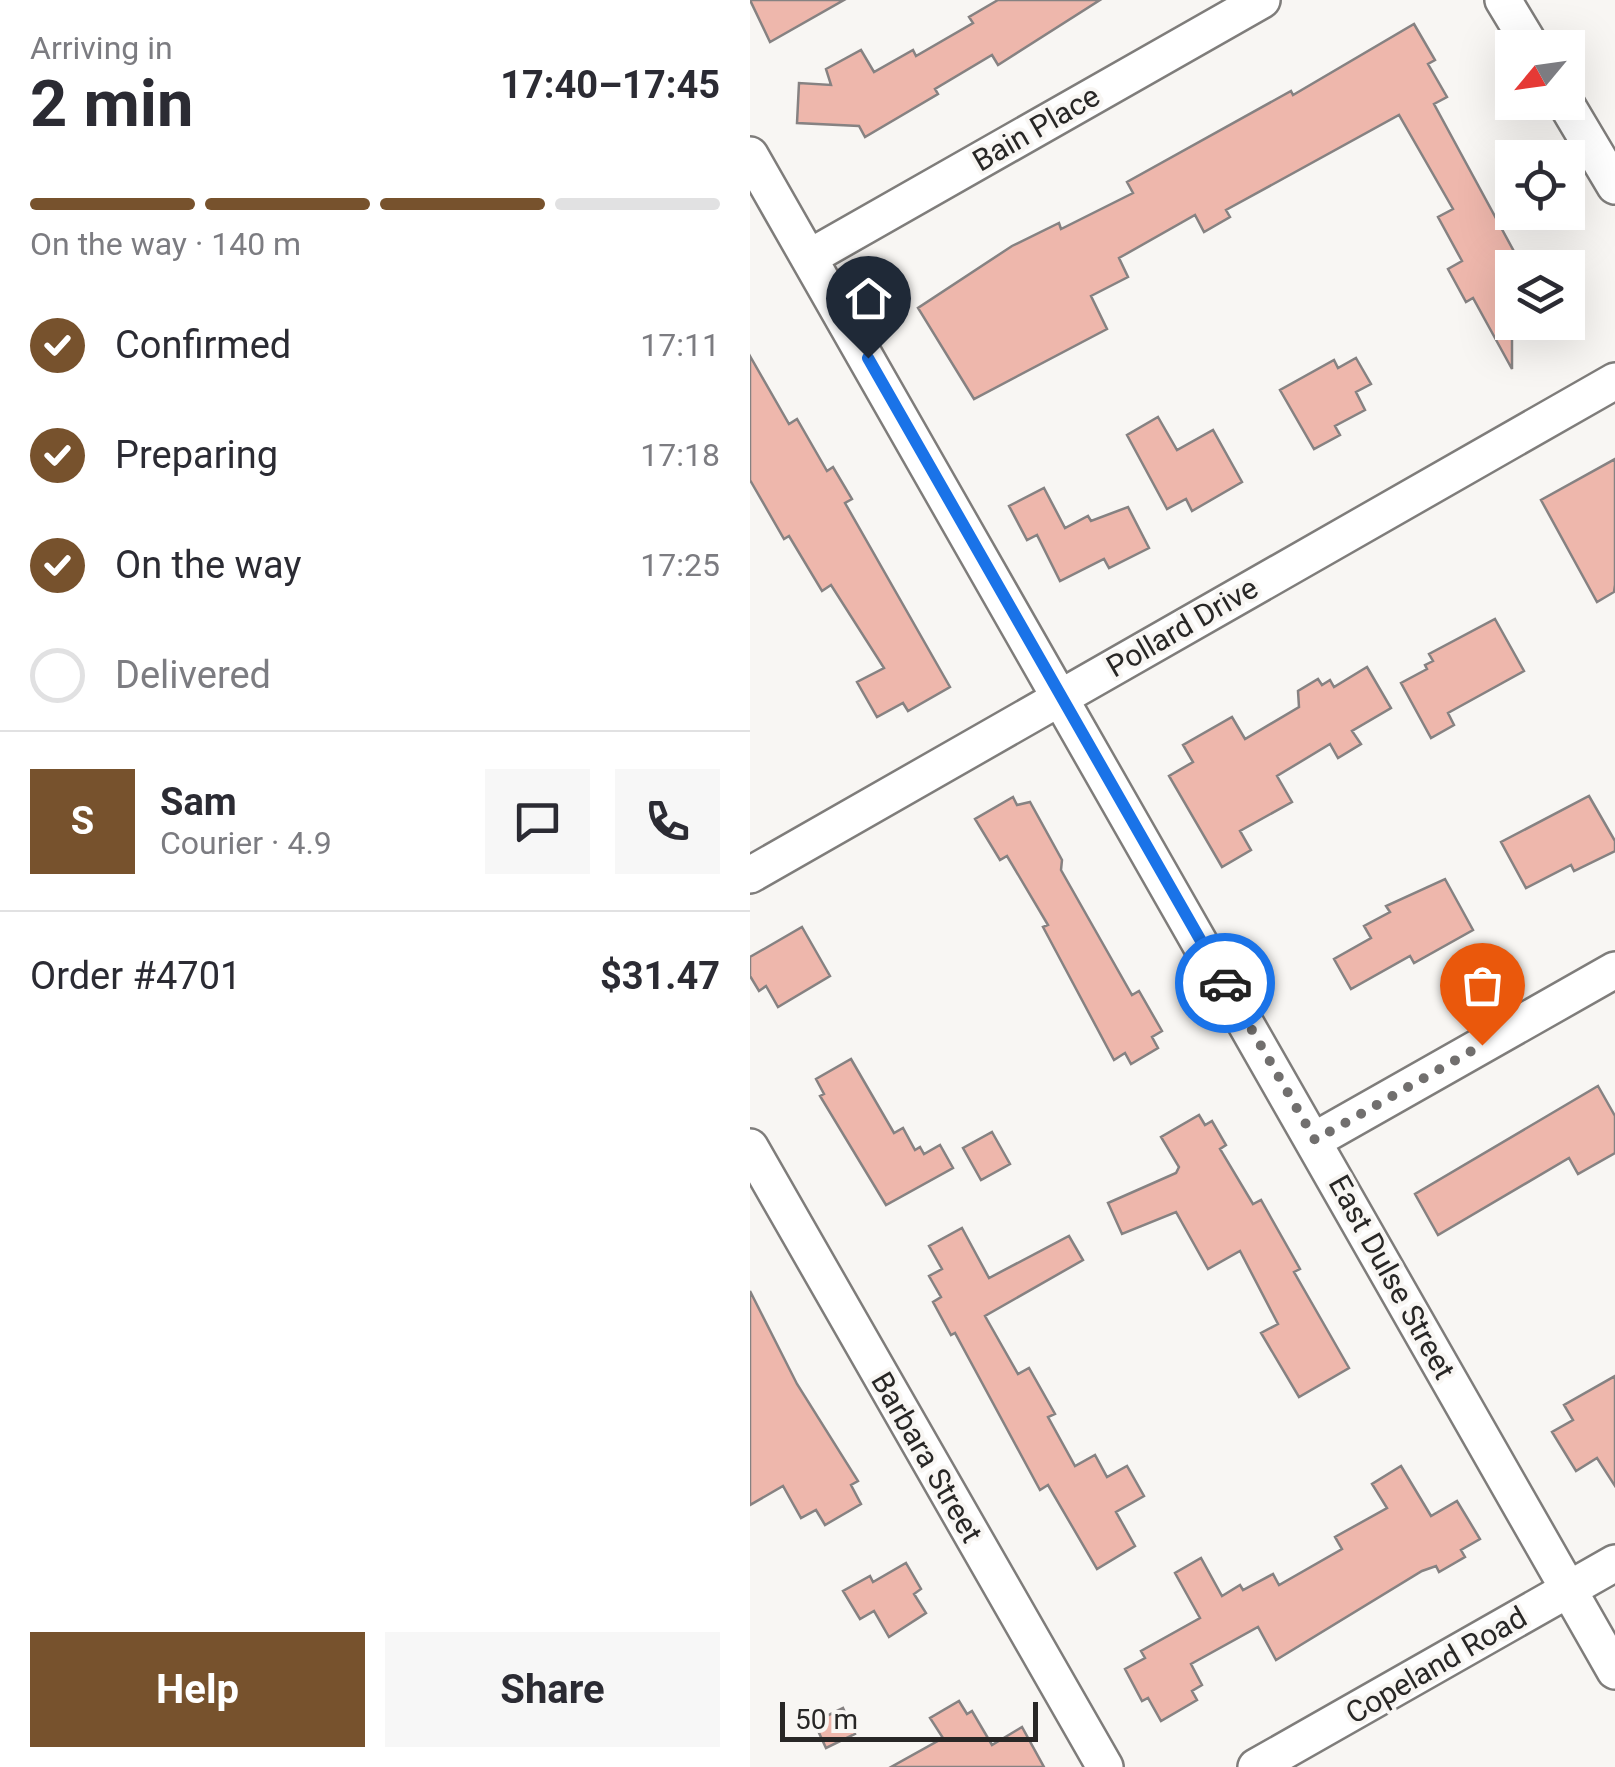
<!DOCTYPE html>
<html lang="en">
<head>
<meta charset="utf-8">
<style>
  :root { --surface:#fff; --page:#f7f7f7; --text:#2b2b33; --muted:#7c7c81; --line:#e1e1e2; --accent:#77522d }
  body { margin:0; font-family:Roboto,sans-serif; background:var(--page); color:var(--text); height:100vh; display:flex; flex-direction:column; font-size:38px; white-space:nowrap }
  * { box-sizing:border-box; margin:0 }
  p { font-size:32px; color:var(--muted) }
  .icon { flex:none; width:55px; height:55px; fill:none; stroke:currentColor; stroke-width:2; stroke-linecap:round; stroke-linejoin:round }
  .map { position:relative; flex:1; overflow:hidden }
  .panel { display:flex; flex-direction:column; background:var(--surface); width:750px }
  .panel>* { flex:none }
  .needle { width:65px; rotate:241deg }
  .buttons { position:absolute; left:745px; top:30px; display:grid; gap:20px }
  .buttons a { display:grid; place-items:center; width:90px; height:90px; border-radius:0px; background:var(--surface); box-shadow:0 10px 40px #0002; font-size:50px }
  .scale { position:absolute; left:30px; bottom:25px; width:258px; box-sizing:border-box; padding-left:10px; border:5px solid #282726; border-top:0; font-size:28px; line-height:35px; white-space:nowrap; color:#282726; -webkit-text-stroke:8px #f8f6f3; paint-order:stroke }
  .pin { position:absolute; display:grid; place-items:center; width:85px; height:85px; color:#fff; margin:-102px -42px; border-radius:50% 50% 50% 0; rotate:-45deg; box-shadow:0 0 10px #0007 }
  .pin .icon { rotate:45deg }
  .courier { position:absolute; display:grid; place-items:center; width:100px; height:100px; margin:-50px; border:8px solid #1a73e8; border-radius:50%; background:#fff; color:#222; box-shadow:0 2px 12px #0007 }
  .head em { font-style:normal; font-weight:700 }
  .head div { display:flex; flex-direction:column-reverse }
  .head { display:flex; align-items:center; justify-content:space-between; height:170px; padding:0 30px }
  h1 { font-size:65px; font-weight:700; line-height:75px }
  .bar { display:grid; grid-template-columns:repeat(4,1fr); gap:15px 10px; align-content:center; height:120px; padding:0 30px }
  .bar i { height:12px; border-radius:8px; background:var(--line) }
  .bar .current { background:var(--accent) }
  .bar p { grid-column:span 4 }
  .line { display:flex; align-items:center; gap:25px; padding:0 30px; border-top:2px solid var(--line) }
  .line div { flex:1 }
  .round { display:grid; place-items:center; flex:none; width:105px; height:105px; border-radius:0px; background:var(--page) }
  ol { padding:0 30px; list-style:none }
  li { display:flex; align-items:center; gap:30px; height:110px }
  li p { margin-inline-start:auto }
  li .icon { padding:10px; border-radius:50%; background:var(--accent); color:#fff; stroke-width:4 }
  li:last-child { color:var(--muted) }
  li i { width:55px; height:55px; border:5px solid var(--line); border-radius:50% }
  .primary-button { display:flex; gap:20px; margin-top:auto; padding:20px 30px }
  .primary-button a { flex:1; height:115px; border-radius:0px; background:var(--accent); color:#fff; font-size:40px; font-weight:700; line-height:115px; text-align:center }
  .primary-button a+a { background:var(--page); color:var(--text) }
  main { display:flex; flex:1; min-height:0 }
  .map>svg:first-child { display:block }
  .building { fill:#eeb7ac; stroke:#868282; stroke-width:2.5 }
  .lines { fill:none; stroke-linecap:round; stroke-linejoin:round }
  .minor-casing { stroke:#7f7d7b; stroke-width:40 }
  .minor { stroke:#fff; stroke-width:35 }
  .done { stroke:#716f6e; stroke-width:10; stroke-dasharray:0 18 }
  .route { stroke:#1a73e8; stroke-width:12 }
  .labels { text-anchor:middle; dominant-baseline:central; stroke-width:8; stroke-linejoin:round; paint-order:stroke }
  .street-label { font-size:30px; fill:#282726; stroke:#f8f6f3 }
</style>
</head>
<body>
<main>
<section class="panel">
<div class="head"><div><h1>2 min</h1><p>Arriving in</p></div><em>17:40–17:45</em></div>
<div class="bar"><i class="current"></i><i class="current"></i><i class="current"></i><i></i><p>On the way · 140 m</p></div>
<ol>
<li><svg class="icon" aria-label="check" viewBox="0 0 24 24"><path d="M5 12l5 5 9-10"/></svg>Confirmed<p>17:11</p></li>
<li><svg class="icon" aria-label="check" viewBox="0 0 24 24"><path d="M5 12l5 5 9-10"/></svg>Preparing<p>17:18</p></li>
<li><svg class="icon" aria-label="check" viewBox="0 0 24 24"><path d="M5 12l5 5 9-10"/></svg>On the way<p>17:25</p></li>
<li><i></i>Delivered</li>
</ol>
<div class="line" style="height:180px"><b class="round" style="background:var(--accent);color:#fff">S</b><div><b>Sam</b><p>Courier · 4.9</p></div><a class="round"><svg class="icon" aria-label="chat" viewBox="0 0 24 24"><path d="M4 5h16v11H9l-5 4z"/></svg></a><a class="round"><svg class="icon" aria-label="phone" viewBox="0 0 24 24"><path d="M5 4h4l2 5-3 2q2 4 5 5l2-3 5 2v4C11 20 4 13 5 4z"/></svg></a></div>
<div class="line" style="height:130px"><div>Order #4701</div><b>$31.47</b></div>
<div class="primary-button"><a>Help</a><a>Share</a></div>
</section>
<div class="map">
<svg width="865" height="1767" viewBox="0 0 865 1767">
  <rect width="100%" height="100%" fill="#f8f6f3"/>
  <path class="building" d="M 0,0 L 94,0 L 20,42 Z
    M 248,0 L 350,0 L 248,65 L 242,55 L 185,89 L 188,94 L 115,137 L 109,126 L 47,123 L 49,83 L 81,85 L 76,69 L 111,50 L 124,72 L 163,50 L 166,56 L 223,23 L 219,17 Z
    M 664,24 L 685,60 L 678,64 L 697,97 L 684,104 L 773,268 L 762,268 L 762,369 L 723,298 L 716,302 L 698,269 L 712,261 L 688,217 L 703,209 L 649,115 L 476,210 L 480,217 L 454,232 L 445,215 L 369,258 L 378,277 L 341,296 L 357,329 L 224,399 L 168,308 L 262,246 L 309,223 L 311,229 L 383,193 L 377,182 L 541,91 L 543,95 Z
    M 0,356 L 39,424 L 47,419 L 77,471 L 83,467 L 102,499 L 95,503 L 200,687 L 158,711 L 153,703 L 127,717 L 107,682 L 134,668 L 81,585 L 72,591 L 39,536 L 34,539 L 0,480 Z
    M 606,358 L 621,384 L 606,392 L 615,410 L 585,426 L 590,435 L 564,449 L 530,390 L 584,360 L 588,368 Z
    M 408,417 L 427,450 L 463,430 L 492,482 L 442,511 L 436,499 L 417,509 L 377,435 Z
    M 865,459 L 865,585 L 864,592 L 847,602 L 791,500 Z
    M 294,488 L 315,528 L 338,516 L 341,521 L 378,507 L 399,548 L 359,568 L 354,559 L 310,581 L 287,535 L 277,540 L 259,506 Z
    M 745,619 L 774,671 L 698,713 L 704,725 L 681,738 L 651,683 L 677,669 L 675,665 L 683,661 L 679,654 Z
    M 617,667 L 641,708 L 602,731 L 611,744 L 588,758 L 580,744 L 527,776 L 542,802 L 490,831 L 501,850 L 472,867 L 419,776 L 443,762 L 433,745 L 482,717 L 495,739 L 549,707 L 548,691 L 568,679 L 572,685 L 580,680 L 584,687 Z
    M 839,796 L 865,841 L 865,851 L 824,871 L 821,865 L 776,888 L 751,842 Z
    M 263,797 L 267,805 L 280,802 L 312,860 L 311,870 L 382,995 L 389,991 L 412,1031 L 402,1037 L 408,1048 L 381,1064 L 375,1053 L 364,1060 L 293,927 L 298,925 L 257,856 L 250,860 L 225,819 Z
    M 695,879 L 723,930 L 664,963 L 660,956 L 601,989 L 584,959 L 621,938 L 614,926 L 640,912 L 636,906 Z
    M 52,927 L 80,976 L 28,1007 L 16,986 L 9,991 L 0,976 L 0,957 Z
    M 101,1059 L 144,1133 L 153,1128 L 165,1150 L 170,1147 L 174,1154 L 190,1145 L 203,1168 L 136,1205 L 70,1096 L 74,1094 L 66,1079 Z
    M 848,1086 L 865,1116 L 865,1153 L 828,1174 L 819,1158 L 688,1235 L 665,1194 Z
    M 449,1115 L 455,1125 L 462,1121 L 476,1145 L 470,1149 L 503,1204 L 511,1200 L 550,1269 L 544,1272 L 599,1368 L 549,1397 L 511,1333 L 528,1324 L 490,1251 L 458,1269 L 426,1212 L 372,1234 L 358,1203 L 426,1173 L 429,1167 L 411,1137 Z
    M 242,1132 L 260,1164 L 231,1180 L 213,1148 Z
    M 212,1228 L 239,1278 L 319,1236 L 333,1260 L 235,1316 L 268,1374 L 279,1368 L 305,1414 L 298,1417 L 325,1466 L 345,1455 L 357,1477 L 377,1466 L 394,1496 L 366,1512 L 385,1546 L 347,1569 L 298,1485 L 290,1490 L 205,1333 L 201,1335 L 183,1302 L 191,1297 L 179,1276 L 192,1269 L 179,1246 Z
    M 0,1291 L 47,1384 L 108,1481 L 101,1485 L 111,1504 L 75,1525 L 66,1510 L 51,1518 L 33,1486 L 0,1505 Z
    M 865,1376 L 865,1486 L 847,1458 L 826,1471 L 802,1432 L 823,1420 L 814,1405 Z
    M 651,1466 L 681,1516 L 707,1501 L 730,1539 L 711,1550 L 715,1557 L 689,1572 L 686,1566 L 672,1571 L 526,1660 L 508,1627 L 441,1664 L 452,1685 L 442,1691 L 447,1700 L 411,1721 L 398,1698 L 392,1701 L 375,1669 L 395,1658 L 391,1651 L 450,1618 L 425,1573 L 451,1558 L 472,1596 L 490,1585 L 493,1590 L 523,1574 L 529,1585 L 592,1549 L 585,1537 L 637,1508 L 622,1484 Z
    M 156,1563 L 171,1589 L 164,1594 L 176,1613 L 139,1637 L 124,1611 L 110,1619 L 93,1591 L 120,1576 L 123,1582 Z
    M 209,1701 L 217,1714 L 222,1711 L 242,1745 L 272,1727 L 294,1767 L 141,1767 L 193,1738 L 180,1718 Z
    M 93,1708 L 105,1734 L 76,1748 L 64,1722 Z"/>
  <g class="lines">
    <g class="minor-casing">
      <path id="minor" d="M 753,0 L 782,48
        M 815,102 L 865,186
        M 0,155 L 865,1671
        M 60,257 L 512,0
        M 0,875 L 865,381
        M 565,1140 L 865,970
        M 0,1147 L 355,1767
        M 506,1767 L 865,1563"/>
    </g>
    <use href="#minor" class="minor"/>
  </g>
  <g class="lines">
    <path class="done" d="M 475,983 L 565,1140 L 732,1045"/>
    <path class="route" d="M 118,358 L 475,983"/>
  </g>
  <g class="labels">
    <g class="street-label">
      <text transform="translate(286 128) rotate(-30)">Bain Place</text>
      <text transform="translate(432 627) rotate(-30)">Pollard Drive</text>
      <text transform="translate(642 1277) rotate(61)">East Dulse Street</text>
      <text transform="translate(177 1457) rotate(60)">Barbara Street</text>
      <text transform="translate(686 1665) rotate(-30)">Copeland Road</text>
    </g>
  </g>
</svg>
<div class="buttons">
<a><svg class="needle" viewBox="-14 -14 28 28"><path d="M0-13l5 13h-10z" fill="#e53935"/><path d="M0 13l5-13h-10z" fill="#7c7c81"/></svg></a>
<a><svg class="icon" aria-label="locate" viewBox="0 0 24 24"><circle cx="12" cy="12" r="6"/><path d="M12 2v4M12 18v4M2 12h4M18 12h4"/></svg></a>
<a><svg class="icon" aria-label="layers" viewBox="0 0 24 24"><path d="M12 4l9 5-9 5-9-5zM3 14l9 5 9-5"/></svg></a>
</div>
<div class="scale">50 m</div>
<div class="pin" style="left:732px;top:1045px;background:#ea580c"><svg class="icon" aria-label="bag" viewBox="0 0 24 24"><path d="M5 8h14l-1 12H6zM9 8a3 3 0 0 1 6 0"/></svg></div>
<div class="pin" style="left:118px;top:358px;background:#1f2937"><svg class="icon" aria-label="home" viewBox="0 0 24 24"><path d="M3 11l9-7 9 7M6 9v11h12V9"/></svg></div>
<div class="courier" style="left:475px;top:983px"><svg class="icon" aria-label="car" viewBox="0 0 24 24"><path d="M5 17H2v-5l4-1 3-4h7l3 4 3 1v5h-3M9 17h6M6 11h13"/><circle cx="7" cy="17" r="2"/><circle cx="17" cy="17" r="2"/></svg></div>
</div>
</main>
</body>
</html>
